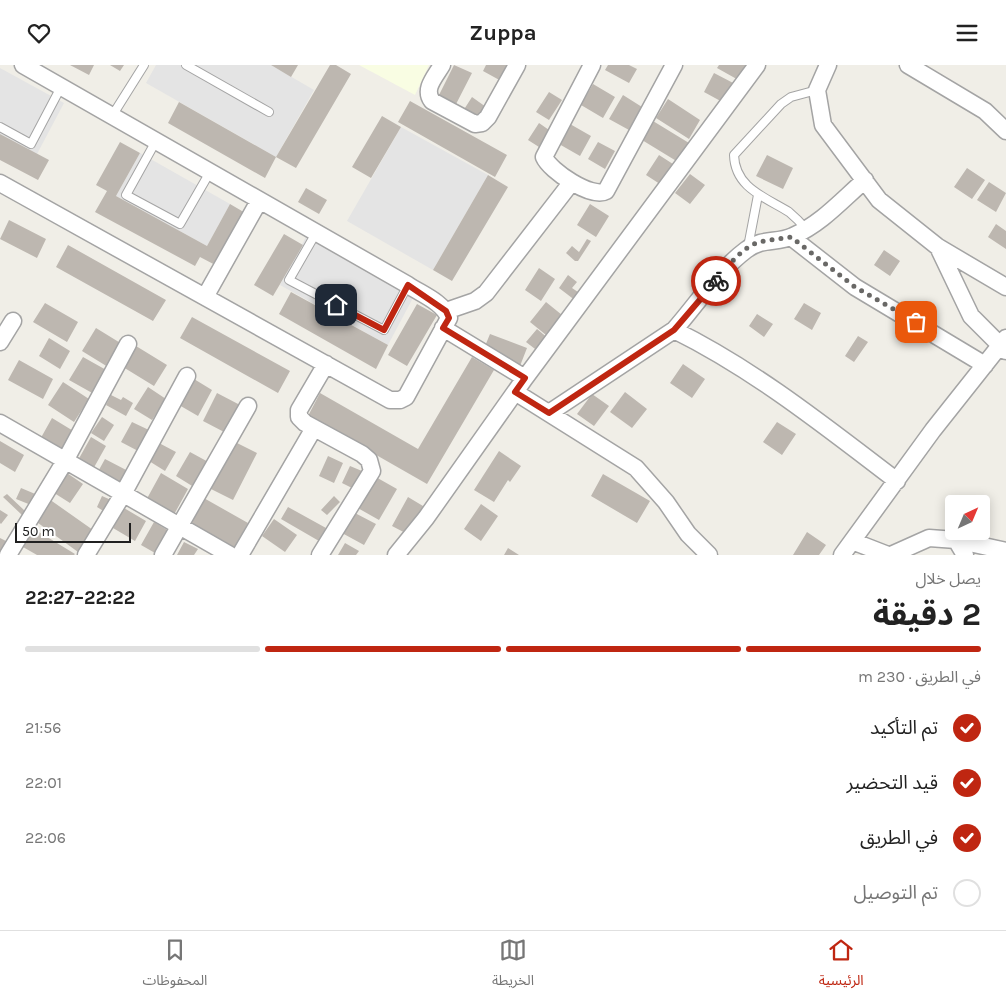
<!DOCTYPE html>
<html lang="ar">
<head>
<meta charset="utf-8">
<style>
  :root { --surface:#fff; --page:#f6f6f6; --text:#222; --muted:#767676; --line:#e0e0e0; --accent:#bf2611 }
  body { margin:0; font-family:Karla,"Noto Sans Arabic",sans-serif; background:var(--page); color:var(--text); direction:rtl; height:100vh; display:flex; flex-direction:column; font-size:19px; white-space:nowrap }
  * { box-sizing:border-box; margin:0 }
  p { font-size:16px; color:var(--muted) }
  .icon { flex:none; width:28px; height:28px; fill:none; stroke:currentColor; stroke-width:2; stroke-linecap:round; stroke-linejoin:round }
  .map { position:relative; height:490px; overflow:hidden; direction:ltr }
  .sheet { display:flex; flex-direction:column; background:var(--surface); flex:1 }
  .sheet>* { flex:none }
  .needle { width:32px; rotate:44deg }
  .buttons { position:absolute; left:945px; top:430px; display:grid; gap:10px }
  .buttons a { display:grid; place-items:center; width:45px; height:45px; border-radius:5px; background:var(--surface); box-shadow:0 2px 12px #0003; font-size:25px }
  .scale { position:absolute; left:15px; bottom:12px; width:116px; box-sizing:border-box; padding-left:5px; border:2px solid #202020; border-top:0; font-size:14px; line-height:18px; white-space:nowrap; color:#202020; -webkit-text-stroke:4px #fff; paint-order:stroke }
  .pin { position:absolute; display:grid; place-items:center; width:42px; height:42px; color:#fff; margin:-21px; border-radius:10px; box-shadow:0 2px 8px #0006 }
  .courier { position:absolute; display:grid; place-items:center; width:50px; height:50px; margin:-25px; border:4px solid #bf2611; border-radius:50%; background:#fff; color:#222; box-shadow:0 1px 6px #0007 }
  .headline em { font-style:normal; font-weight:700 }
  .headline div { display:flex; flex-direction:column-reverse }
  .headline { display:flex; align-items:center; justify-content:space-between; height:85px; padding:0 25px }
  h1 { font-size:32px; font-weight:700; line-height:38px }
  .bar { display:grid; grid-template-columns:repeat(4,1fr); gap:8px 5px; align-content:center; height:60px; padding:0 25px }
  .bar i { height:6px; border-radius:4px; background:var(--line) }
  .bar .current { background:var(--accent) }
  .bar p { grid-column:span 4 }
  ol { padding:0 25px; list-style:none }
  li { display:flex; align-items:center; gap:15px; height:55px }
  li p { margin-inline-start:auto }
  li .icon { padding:5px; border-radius:50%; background:var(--accent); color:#fff; stroke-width:4 }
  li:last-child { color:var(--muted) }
  li i { width:28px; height:28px; border:2px solid var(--line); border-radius:50% }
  header { display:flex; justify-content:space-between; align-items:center; height:65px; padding:0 25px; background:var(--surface); font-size:22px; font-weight:700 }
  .menu { display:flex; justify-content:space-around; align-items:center; height:70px; border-top:1px solid var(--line); background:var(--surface); font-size:14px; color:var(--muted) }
  .menu a { display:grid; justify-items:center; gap:2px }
  .menu .current { color:var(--accent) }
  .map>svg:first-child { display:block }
  .education { fill:#f9fde3 }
  .parking { fill:#e4e4e4 }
  .building { fill:#bdb7b0 }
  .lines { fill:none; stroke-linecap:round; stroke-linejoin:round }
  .service-casing { stroke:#a4a4a4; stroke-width:10 }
  .minor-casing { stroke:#a4a4a4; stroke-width:19 }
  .service { stroke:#fff; stroke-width:8 }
  .minor { stroke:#fff; stroke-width:16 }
  .done { stroke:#696866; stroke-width:5; stroke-dasharray:0 9 }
  .route { stroke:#bf2611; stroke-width:6 }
</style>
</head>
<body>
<header><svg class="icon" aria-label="menu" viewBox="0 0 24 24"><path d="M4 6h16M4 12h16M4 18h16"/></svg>Zuppa<svg class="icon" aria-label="heart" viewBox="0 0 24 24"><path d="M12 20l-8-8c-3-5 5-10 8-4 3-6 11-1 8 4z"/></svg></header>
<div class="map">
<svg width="1006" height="490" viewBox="0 0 1006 490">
  <rect width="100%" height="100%" fill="#f0eee7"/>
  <path class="education" d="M 359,0 L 429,0 L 415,30 Z"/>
  <path class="parking" d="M 156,0 L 271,0 L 314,25 L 276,92 L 146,18 Z
    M 0,3 L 64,38 L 37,89 L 0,69 Z
    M 401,62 L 488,110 L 433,205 L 347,156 Z
    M 140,88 L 230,139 L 207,181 L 116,131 Z
    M 307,170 L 415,229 L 388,280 L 280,220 Z"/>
  <path class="building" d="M 70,0 L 94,0 L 89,10 Z
    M 110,0 L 124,0 L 120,6 Z
    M 271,0 L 298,0 L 291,12 Z
    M 330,0 L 336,0 L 351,9 L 296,103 L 276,92 Z
    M 454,0 L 472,8 L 454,43 L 437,34 Z
    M 486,0 L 513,0 L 503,17 L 483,6 Z
    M 608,0 L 629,0 L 637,4 L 629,18 L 605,5 Z
    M 719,0 L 752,0 L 742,17 L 717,3 Z
    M 714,8 L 737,20 L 726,39 L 704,27 Z
    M 593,19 L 615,32 L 603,53 L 581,40 Z
    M 549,27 L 562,35 L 549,55 L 536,47 Z
    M 623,30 L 642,42 L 629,65 L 609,54 Z
    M 472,32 L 486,42 L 477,56 L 463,46 Z
    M 668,34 L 700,55 L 689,74 L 656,53 Z
    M 410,36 L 507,90 L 495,112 L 398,57 Z
    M 179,37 L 276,92 L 265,113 L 168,58 Z
    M 382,51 L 401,62 L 371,113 L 352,102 Z
    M 653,56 L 689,78 L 678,97 L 642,75 Z
    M 539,58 L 549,65 L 539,82 L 528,75 Z
    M 570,59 L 591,71 L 580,91 L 559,79 Z
    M 0,69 L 49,95 L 38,115 L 0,95 Z
    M 120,77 L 140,88 L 116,131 L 207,181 L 230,139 L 247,149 L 219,202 L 200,192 L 195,201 L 95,147 L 107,126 L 96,120 Z
    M 598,77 L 615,86 L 605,104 L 588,94 Z
    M 659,90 L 676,101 L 663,121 L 646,110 Z
    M 767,90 L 793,103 L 783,124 L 756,111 Z
    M 967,103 L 985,115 L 972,134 L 954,122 Z
    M 690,109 L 705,120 L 690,139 L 675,128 Z
    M 488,110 L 508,122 L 452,216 L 433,205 Z
    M 989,117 L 1006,128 L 996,147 L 977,135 Z
    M 306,123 L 327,135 L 319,149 L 298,137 Z
    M 590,139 L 609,151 L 596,172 L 577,160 Z
    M 9,155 L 46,174 L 37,193 L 0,174 Z
    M 996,159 L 1006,166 L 1006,184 L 988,172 Z
    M 284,169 L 303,180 L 273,231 L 254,220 Z
    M 587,174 L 591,176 L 578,196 L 575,196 L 566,188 L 572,181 L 579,187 Z
    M 68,180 L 166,235 L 153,256 L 56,202 Z
    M 884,185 L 900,196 L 890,211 L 874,200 Z
    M 539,203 L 555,214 L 541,236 L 525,225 Z
    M 568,210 L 577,217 L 572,223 L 581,229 L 576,236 L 559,223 Z
    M 291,227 L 388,280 L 376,304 L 279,249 Z
    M 546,237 L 562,250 L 546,270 L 530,257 Z
    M 45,238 L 78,257 L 67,277 L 33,257 Z
    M 804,238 L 821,248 L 812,265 L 794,254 Z
    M 417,239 L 437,250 L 407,301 L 388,290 Z
    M 757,249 L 773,259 L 764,272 L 749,261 Z
    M 192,252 L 290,306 L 278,328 L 180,273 Z
    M 96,263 L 122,279 L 108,302 L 82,286 Z
    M 537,264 L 549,274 L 539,287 L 526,277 Z
    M 490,269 L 527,283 L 520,301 L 483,286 Z
    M 858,271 L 868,277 L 854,297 L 845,291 Z
    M 49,273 L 70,286 L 60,304 L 39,291 Z
    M 136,281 L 167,300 L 154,321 L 123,302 Z
    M 83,292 L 108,306 L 94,329 L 69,315 Z
    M 472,292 L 494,305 L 427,419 L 308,351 L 320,328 L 418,384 Z
    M 19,295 L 53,314 L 43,334 L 8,315 Z
    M 683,299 L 705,314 L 692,333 L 670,318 Z
    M 194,314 L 212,325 L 198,351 L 179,340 Z
    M 63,317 L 89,334 L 74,357 L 48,340 Z
    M 148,322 L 166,334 L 152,355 L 134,344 Z
    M 625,327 L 647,344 L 632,363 L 610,347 Z
    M 217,328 L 240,340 L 226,368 L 203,356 Z
    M 592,329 L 609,341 L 594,361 L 577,349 Z
    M 111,330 L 121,335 L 123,332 L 133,338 L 126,351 L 106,340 Z
    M 102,352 L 114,360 L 104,376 L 91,368 Z
    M 52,353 L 75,367 L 61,391 L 38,378 Z
    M 132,357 L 151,366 L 140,387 L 121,377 Z
    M 777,357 L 796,369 L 782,390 L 763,377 Z
    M 91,372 L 106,381 L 92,406 L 77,397 Z
    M 0,376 L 24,390 L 15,407 L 0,398 Z
    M 233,376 L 257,388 L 233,435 L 209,423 Z
    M 159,378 L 176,387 L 165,406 L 149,396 Z
    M 499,386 L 521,401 L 510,417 L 508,415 L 494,437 L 474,425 Z
    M 190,387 L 212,399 L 197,424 L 176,411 Z
    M 328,391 L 343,398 L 334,418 L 319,411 Z
    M 105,394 L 130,407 L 121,426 L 95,412 Z
    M 350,401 L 362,406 L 354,424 L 342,418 Z
    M 64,406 L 83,419 L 70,438 L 51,426 Z
    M 161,408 L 188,424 L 171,455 L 144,439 Z
    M 603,409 L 650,436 L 637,458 L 591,431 Z
    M 374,411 L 397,424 L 379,455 L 356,442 Z
    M 21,423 L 40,431 L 36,442 L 16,434 Z
    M 7,429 L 25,446 L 22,450 L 3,432 Z
    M 102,431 L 111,435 L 105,447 L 97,442 Z
    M 334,431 L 340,437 L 327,450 L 321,445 Z
    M 202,432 L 248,458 L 233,485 L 187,460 Z
    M 408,432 L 428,444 L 413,472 L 392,461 Z
    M 49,434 L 93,465 L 78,487 L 34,455 Z
    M 481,439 L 498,451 L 481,476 L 464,464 Z
    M 288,442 L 326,463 L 319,476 L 281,454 Z
    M 124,443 L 146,456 L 135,476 L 113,463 Z
    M 0,445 L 8,450 L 1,459 L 0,458 Z
    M 353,447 L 376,459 L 364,480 L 342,468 Z
    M 274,454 L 297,470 L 285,487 L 262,471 Z
    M 154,457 L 169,466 L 155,488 L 141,480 Z
    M 34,464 L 75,489 L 74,490 L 37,490 L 23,482 Z
    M 807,467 L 826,480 L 819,490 L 793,490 Z
    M 0,473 L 8,477 L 0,490 Z
    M 184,477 L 198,484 L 194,490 L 177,490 Z
    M 345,478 L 359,486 L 356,490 L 338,490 Z
    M 508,483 L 519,490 L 504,490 Z"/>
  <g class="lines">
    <g class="service-casing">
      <path id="service" d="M 186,0 L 269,47
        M 112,51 L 144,0
        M 0,62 L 31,79 L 61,22
        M 156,76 L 126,130 L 180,159 L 210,107
        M 806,164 C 801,158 795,152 789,147 C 765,132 735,123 734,90 L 781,39 L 791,32 L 817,25
        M 316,168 L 289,215 L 384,265 L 408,220
        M 748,182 L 758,130"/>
    </g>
    <g class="minor-casing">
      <path id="minor" d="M 442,0 C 435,12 423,24 432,36 L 475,59 L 482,58 L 488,52 L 517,0
        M 592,0 L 544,92 C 550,106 592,134 606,126 L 674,0
        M 828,0 L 817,25 L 823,60 L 879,135 L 938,182 L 1006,222
        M 908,0 L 985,46 L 1006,66
        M 0,118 L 390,335 L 400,335 L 406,332 L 449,253 C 443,237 421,229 408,220 L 23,0
        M 791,172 L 855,222 L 985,300
        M 938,182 L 971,251 L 1006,286
        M 205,232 L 259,136
        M 446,246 L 475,236 L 486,228 L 571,118
        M 443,263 L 525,313
        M 674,265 C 697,239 718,206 746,185 C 764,172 776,179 793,171 C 821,159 842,135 865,115
        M 0,277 L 13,256
        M 515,327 L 636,403 L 666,437 L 688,469 L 709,490
        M 549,348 L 674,265 C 755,305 826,362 897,416
        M 0,358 L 230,490
        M 956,475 L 1006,486
        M 852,476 L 888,490
        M 8,490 L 65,396 L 128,279
        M 86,490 L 123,429 L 187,311
        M 163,490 L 248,341
        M 240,490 L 314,363
        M 320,490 L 372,406 L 369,395 L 362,389 L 305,358 L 299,352 L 299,345 L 326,299
        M 396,490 L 426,453 L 525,313 L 757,0
        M 842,490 L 933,365 L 1006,273
        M 891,490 L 929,473 L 956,475 L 965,490"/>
    </g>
    <use href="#service" class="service"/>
    <use href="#minor" class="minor"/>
  </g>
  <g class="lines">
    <path class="done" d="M 716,216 C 728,201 744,179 764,176 C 773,174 782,174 791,172 L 855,222 L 916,257"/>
    <path class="route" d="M 336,240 L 384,265 L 408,220 L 446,246 L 449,253 L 443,263 L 525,313 L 515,327 L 549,348 L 674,265 L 716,216"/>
  </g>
</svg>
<div class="buttons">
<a><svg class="needle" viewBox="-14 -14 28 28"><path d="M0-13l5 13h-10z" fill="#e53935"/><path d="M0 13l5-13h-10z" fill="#767676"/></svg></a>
</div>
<div class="scale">50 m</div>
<div class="pin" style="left:916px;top:257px;background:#ea580c"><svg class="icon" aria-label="bag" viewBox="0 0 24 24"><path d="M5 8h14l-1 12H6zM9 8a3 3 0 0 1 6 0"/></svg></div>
<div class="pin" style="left:336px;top:240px;background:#1f2937"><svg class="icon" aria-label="home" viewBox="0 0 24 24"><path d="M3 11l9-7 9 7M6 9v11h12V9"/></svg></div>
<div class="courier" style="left:716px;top:216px"><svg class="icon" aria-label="bike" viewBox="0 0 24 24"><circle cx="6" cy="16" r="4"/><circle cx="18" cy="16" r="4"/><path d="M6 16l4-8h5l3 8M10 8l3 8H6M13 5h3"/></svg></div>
</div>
<section class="sheet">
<div class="headline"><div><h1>2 دقيقة</h1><p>يصل خلال</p></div><em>22:22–22:27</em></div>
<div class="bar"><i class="current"></i><i class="current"></i><i class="current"></i><i></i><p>في الطريق · 230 m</p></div>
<ol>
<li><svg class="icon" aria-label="check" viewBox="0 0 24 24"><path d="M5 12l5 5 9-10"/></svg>تم التأكيد<p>21:56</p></li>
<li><svg class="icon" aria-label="check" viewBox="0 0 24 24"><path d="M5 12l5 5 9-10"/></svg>قيد التحضير<p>22:01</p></li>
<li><svg class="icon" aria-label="check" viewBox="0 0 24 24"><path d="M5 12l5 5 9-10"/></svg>في الطريق<p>22:06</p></li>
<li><i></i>تم التوصيل</li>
</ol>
</section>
<nav class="menu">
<a class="current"><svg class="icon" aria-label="home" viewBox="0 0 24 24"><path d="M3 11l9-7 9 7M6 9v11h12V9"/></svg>الرئيسية</a>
<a><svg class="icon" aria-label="map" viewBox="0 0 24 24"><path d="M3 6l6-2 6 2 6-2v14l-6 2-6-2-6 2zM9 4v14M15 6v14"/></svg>الخريطة</a>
<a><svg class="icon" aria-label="saved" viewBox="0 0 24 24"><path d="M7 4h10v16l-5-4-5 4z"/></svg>المحفوظات</a>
</nav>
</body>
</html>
